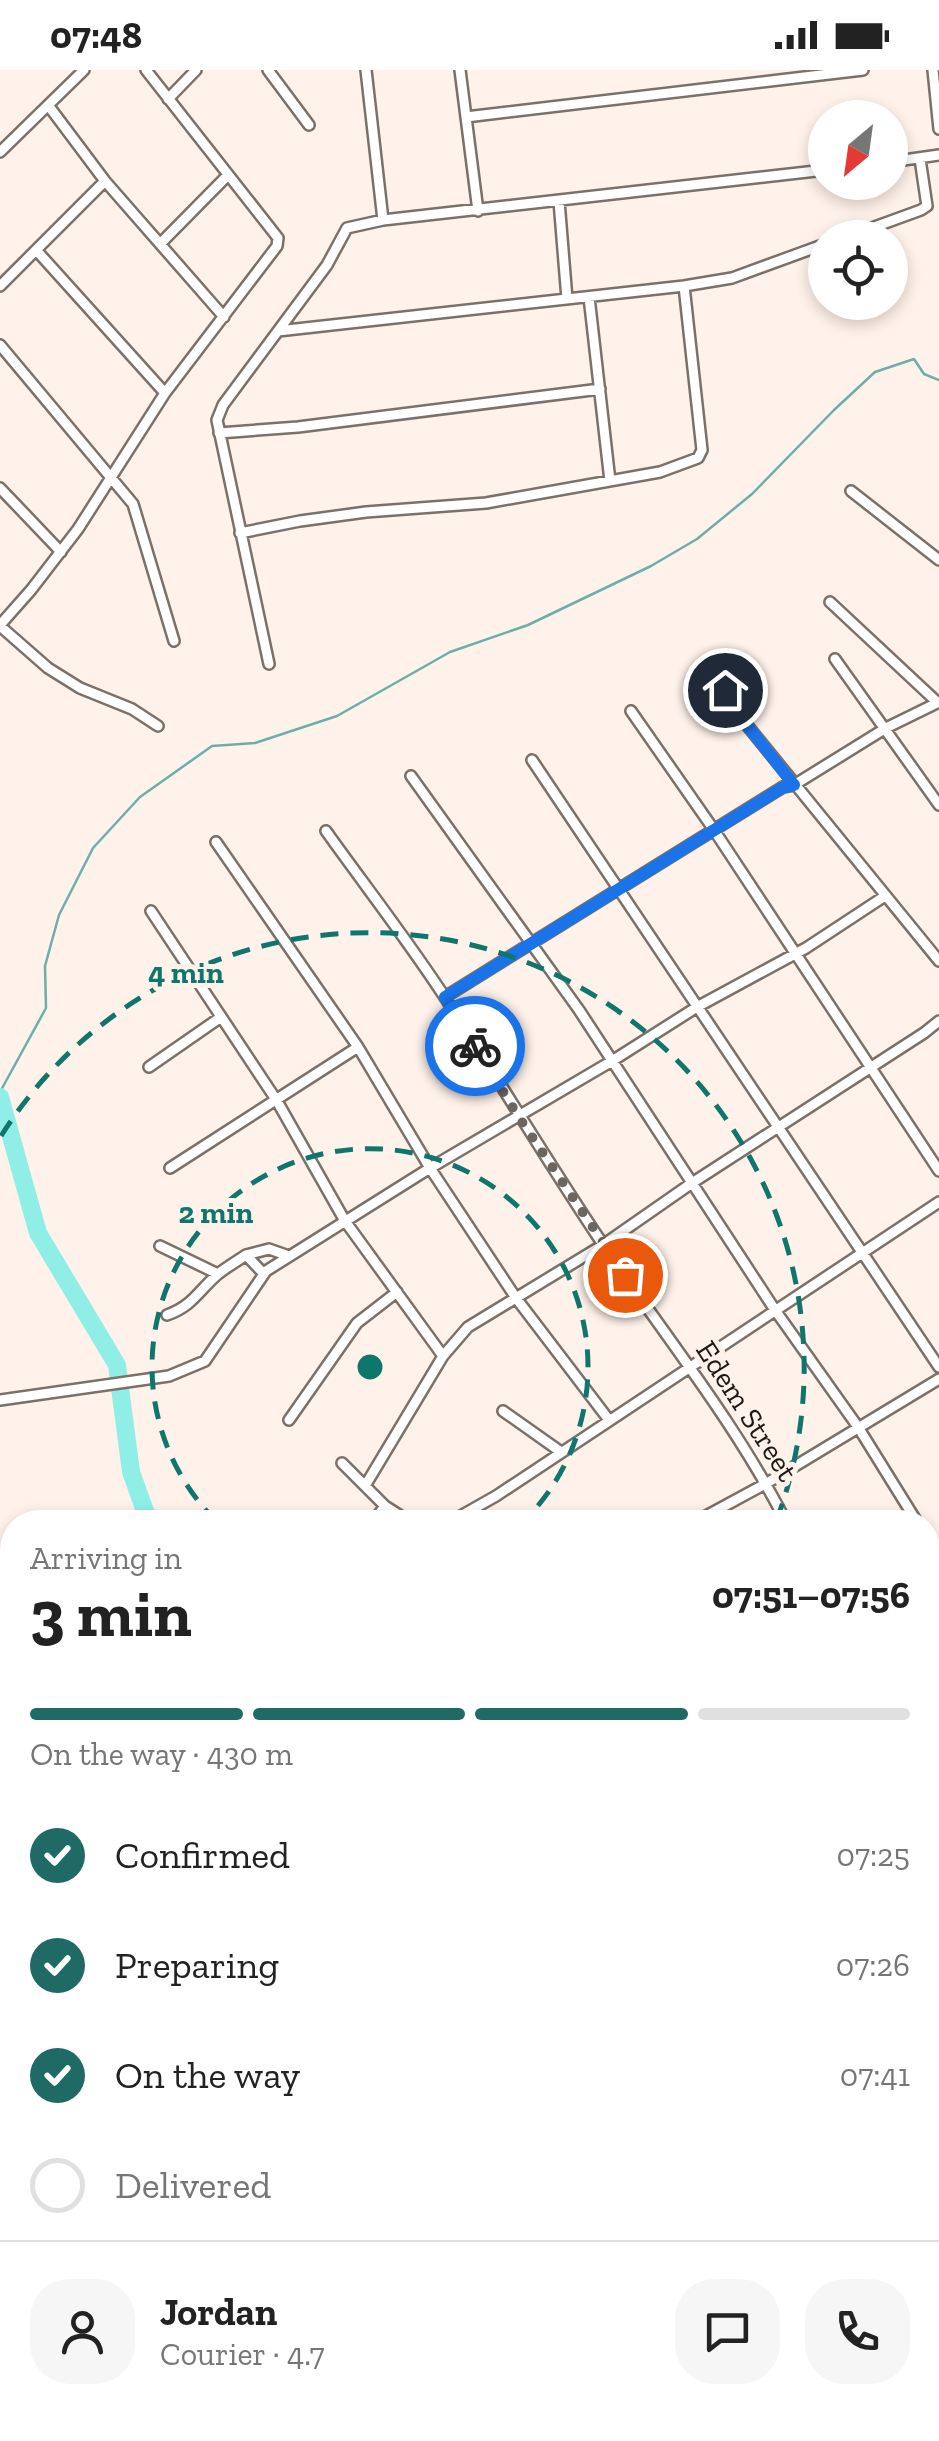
<!DOCTYPE html>
<html lang="en">
<head>
<meta charset="utf-8">
<style>
  :root { --surface:#fff; --page:#f6f6f6; --text:#222; --muted:#767676; --line:#e0e0e0; --accent:#1f6a64 }
  body { margin:0; font-family:"Zilla Slab",serif; background:var(--page); color:var(--text); height:100vh; display:flex; flex-direction:column; font-size:38px; white-space:nowrap }
  * { box-sizing:border-box; margin:0 }
  p { font-size:32px; color:var(--muted) }
  .icon { flex:none; width:55px; height:55px; fill:none; stroke:currentColor; stroke-width:2; stroke-linecap:round; stroke-linejoin:round }
  .map { position:relative; flex:1; overflow:hidden }
  .sheet { position:absolute; left:0px; top:1440px; width:940px; height:932px; display:flex; flex-direction:column; background:var(--surface); border-radius:40px 40px 0 0; box-shadow:0 5px 15px #0003 }
  .sheet>* { flex:none }
  .needle { width:65px; rotate:209deg }
  .controls { position:absolute; left:808px; top:30px; display:grid; gap:20px }
  .controls a { display:grid; place-items:center; width:100px; height:100px; border-radius:50%; background:var(--surface); box-shadow:0 5px 15px #0003; font-size:50px }
  .pin { position:absolute; display:grid; place-items:center; width:85px; height:85px; color:#fff; margin:-42px; border:5px solid #fff; border-radius:50%; box-shadow:0 2px 10px #0007 }
  .courier { position:absolute; display:grid; place-items:center; width:100px; height:100px; margin:-50px; border:8px solid #1a73e8; border-radius:50%; background:#fff; color:#222; box-shadow:0 2px 12px #0007 }
  .headline em { font-style:normal; font-weight:700 }
  .headline div { display:flex; flex-direction:column-reverse }
  .headline { display:flex; align-items:center; justify-content:space-between; height:170px; padding:0 30px }
  h1 { font-size:65px; font-weight:700; line-height:75px }
  .bar { display:grid; grid-template-columns:repeat(4,1fr); gap:15px 10px; align-content:center; height:120px; padding:0 30px }
  .bar i { height:12px; border-radius:8px; background:var(--line) }
  .bar .active { background:var(--accent) }
  .bar p { grid-column:span 4 }
  .line { display:flex; align-items:center; gap:25px; padding:0 30px; border-top:2px solid var(--line) }
  .line div { flex:1 }
  .round { display:grid; place-items:center; flex:none; width:105px; height:105px; border-radius:40px; background:var(--page) }
  ol { padding:0 30px; list-style:none }
  li { display:flex; align-items:center; gap:30px; height:110px }
  li p { margin-inline-start:auto }
  li .icon { padding:10px; border-radius:50%; background:var(--accent); color:#fff; stroke-width:4 }
  li:last-child { color:var(--muted) }
  li i { width:55px; height:55px; border:5px solid var(--line); border-radius:50% }
  .status { display:flex; justify-content:space-between; align-items:center; height:70px; padding:0 50px; background:var(--surface); direction:ltr }
  .status svg { height:28px; fill:currentColor }
  .map>svg:first-child { display:block }
  .lines { fill:none; stroke-linecap:round; stroke-linejoin:round }
  .stream { stroke:#6dafa8; stroke-width:2.5 }
  .river { stroke:#8fefe6; stroke-width:18 }
  .street-casing { stroke:#7c7169; stroke-width:14 }
  .secondary-casing { stroke:#7c7169; stroke-width:18 }
  .street { stroke:#fff; stroke-width:9 }
  .secondary { stroke:#fff; stroke-width:12 }
  .done { stroke:#6c6560; stroke-width:10; stroke-dasharray:0 18 }
  .route { stroke:#1a73e8; stroke-width:12 }
  .ring { fill:none; stroke:#0f766e; stroke-width:5; stroke-dasharray:18 12 }
  .labels { text-anchor:middle; dominant-baseline:central; stroke-width:10; stroke-linejoin:round; paint-order:stroke }
  .street-label { font-size:30px; fill:#1d1916; stroke:#fff2ea }
  .centre { fill:#0f766e; stroke:#fff2ea; stroke-width:5 }
  .ring-label { font-size:30px; text-anchor:middle; font-weight:bold; fill:#0f766e; stroke:#fff2ea; stroke-width:10; stroke-linejoin:round; paint-order:stroke }
</style>
</head>
<body>
<div class="status"><b>07:48</b><svg viewBox="0 0 49 12"><path d="M0 12V9h3v3zM5 12V6h3v6zM10 12V3h3v9zM15 12V0h3v12zM26 1h20v11H26zM47 4h2v5h-2z"/></svg></div>
<div class="map">
<svg width="939" height="2371" viewBox="0 0 939 2371">
  <rect width="100%" height="100%" fill="#fff2ea"/>
  <g class="lines">
    <path class="stream" d="M 0,1022 L 46,938 L 45,896 L 59,845 L 93,778 L 140,727 L 212,676 L 255,673 L 337,646 L 450,582 L 528,555 L 651,496 L 697,469 L 752,424 L 834,340 L 875,302 L 914,289 L 924,304 L 939,310
      M 928,1620 L 939,1617"/>
    <path class="river" d="M 0,1027 L 38,1163 L 117,1295 L 131,1402 L 149,1452
      M 0,1932 L 10,1904 L 12,1906
      M 0,1977 L 8,2000 L 0,2005
      M 0,2156 L 7,2169 L 12,2173
      M 172,2371 L 178,2360"/>
    <g class="street-casing">
      <path id="street" d="M 268,0 L 309,55
        M 366,0 L 383,150
        M 460,0 L 478,141
        M 933,0 L 939,59
        M 168,29 L 196,0
        M 48,35 L 105,111 L 224,247
        M 466,47 L 863,0
        M 0,82 L 84,0
        M 890,92 L 939,85
        M 559,131 L 567,229
        M 844,168 L 921,140 L 927,136 L 920,89
        M 160,174 L 228,105
        M 37,181 L 165,323
        M 0,216 L 105,111
        M 589,227 L 610,411
        M 278,261 L 684,216 L 732,208 L 825,174
        M 0,275 L 133,434 L 174,571
        M 219,363 L 298,357 L 600,319
        M 0,418 L 61,482
        M 851,421 L 939,490
        M 240,463 L 300,451 L 366,442 L 486,433 L 660,402 L 698,388 L 702,380 L 684,216
        M 830,532 L 938,633
        M 0,555 L 31,520 L 78,459 L 165,323 L 277,176 L 278,168 L 146,0
        M 0,556 L 48,598 L 80,618 L 132,639 L 158,656
        M 835,589 L 939,735
        M 269,594 L 217,350 L 223,335 L 327,195 L 347,158 L 383,150 L 825,100
        M 712,598 L 746,654 L 939,891
        M 631,641 L 714,760 L 939,1101
        M 532,690 L 939,1297
        M 411,706 L 579,940 L 775,1240 L 858,1357 L 917,1452
        M 326,761 C 366,817 409,872 446,929 C 499,1010 548,1093 602,1173 C 664,1265 736,1353 786,1452
        M 216,772 L 358,977 L 430,1098 L 516,1228 L 609,1350
        M 151,841 L 277,1031 L 345,1151 L 443,1286
        M 445,927 L 783,717 L 794,715 L 886,658 L 939,632
        M 149,997 L 221,947
        M 170,1098 L 358,977
        M 160,1176 L 218,1204
        M 246,1185 L 269,1179 L 289,1186
        M 167,1245 C 193,1236 199,1220 218,1204 C 227,1197 237,1191 246,1185 L 264,1204
        M 0,1330 L 169,1306 L 205,1291 L 266,1201 L 430,1098 L 612,991 L 697,937 L 806,878 L 885,826
        M 503,1341 L 561,1382
        M 289,1350 L 357,1253 L 397,1222
        M 342,1393 L 385,1436 L 410,1452
        M 365,1416 L 443,1286 L 468,1257 L 603,1175 L 692,1113 L 924,963 L 939,951
        M 373,1452 L 385,1436
        M 450,1452 L 496,1426 L 939,1132
        M 695,1452 L 767,1413 L 939,1309
        M 928,1468 L 939,1485
        M 928,1789 L 939,1797
        M 928,1914 L 939,1923
        M 928,2037 L 939,2046
        M 928,2136 L 939,2121
        M 928,2180 L 939,2189
        M 928,2288 L 939,2272
        M 598,2360 L 599,2371
        M 737,2360 L 748,2371
        M 550,2371 L 561,2360
        M 702,2371 L 703,2360
        M 866,2371 L 874,2360"/>
    </g>
    <g class="secondary-casing">
      <path id="secondary" d="M 0,2293 L 12,2298
        M 108,2360 L 117,2371"/>
    </g>
    <use href="#street" class="street"/>
    <use href="#secondary" class="secondary"/>
  </g>
  <g class="lines">
    <path class="done" d="M 475,976 L 518,1046 L 625,1205"/>
    <path class="route" d="M 475,976 L 445,927 L 782,718 L 794,715 L 746,654 L 725,620"/>
  </g>
  <g class="ring">
    <path d="M217 1452A218 218 0 1 1 523 1452"/>
    <path d="M1 1066A435 435 0 0 1 777 1449"/>
  </g>
  <g class="labels">
    <g class="street-label">
      <text transform="translate(747 1341) rotate(57)">Edem Street</text>
    </g>
  </g>
  <circle cx="370" cy="1297" r="15" class="centre"/>
  <g class="ring-label">
    <text x="186" y="913">4 min</text>
    <text x="216" y="1153">2 min</text>
  </g>
</svg>
<div class="controls">
<a><svg class="needle" viewBox="-14 -14 28 28"><path d="M0-13l5 13h-10z" fill="#e53935"/><path d="M0 13l5-13h-10z" fill="#767676"/></svg></a>
<a><svg class="icon" aria-label="locate" viewBox="0 0 24 24"><circle cx="12" cy="12" r="6"/><path d="M12 2v4M12 18v4M2 12h4M18 12h4"/></svg></a>
</div>
<div class="pin" style="left:625px;top:1205px;background:#ea580c"><svg class="icon" aria-label="bag" viewBox="0 0 24 24"><path d="M5 8h14l-1 12H6zM9 8a3 3 0 0 1 6 0"/></svg></div>
<div class="pin" style="left:725px;top:620px;background:#1f2937"><svg class="icon" aria-label="home" viewBox="0 0 24 24"><path d="M3 11l9-7 9 7M6 9v11h12V9"/></svg></div>
<div class="courier" style="left:475px;top:976px"><svg class="icon" aria-label="bike" viewBox="0 0 24 24"><circle cx="6" cy="16" r="4"/><circle cx="18" cy="16" r="4"/><path d="M6 16l4-8h5l3 8M10 8l3 8H6M13 5h3"/></svg></div>
<section class="sheet">
<div class="headline"><div><h1>3 min</h1><p>Arriving in</p></div><em>07:51–07:56</em></div>
<div class="bar"><i class="active"></i><i class="active"></i><i class="active"></i><i></i><p>On the way · 430 m</p></div>
<ol>
<li><svg class="icon" aria-label="check" viewBox="0 0 24 24"><path d="M5 12l5 5 9-10"/></svg>Confirmed<p>07:25</p></li>
<li><svg class="icon" aria-label="check" viewBox="0 0 24 24"><path d="M5 12l5 5 9-10"/></svg>Preparing<p>07:26</p></li>
<li><svg class="icon" aria-label="check" viewBox="0 0 24 24"><path d="M5 12l5 5 9-10"/></svg>On the way<p>07:41</p></li>
<li><i></i>Delivered</li>
</ol>
<div class="line" style="height:180px"><a class="round"><svg class="icon" aria-label="person" viewBox="0 0 24 24"><circle cx="12" cy="8" r="4"/><path d="M4 21q1-7 8-7t8 7"/></svg></a><div><b>Jordan</b><p>Courier · 4.7</p></div><a class="round"><svg class="icon" aria-label="chat" viewBox="0 0 24 24"><path d="M4 5h16v11H9l-5 4z"/></svg></a><a class="round"><svg class="icon" aria-label="phone" viewBox="0 0 24 24"><path d="M5 4h4l2 5-3 2q2 4 5 5l2-3 5 2v4C11 20 4 13 5 4z"/></svg></a></div>
</section>
</div>
</body>
</html>
